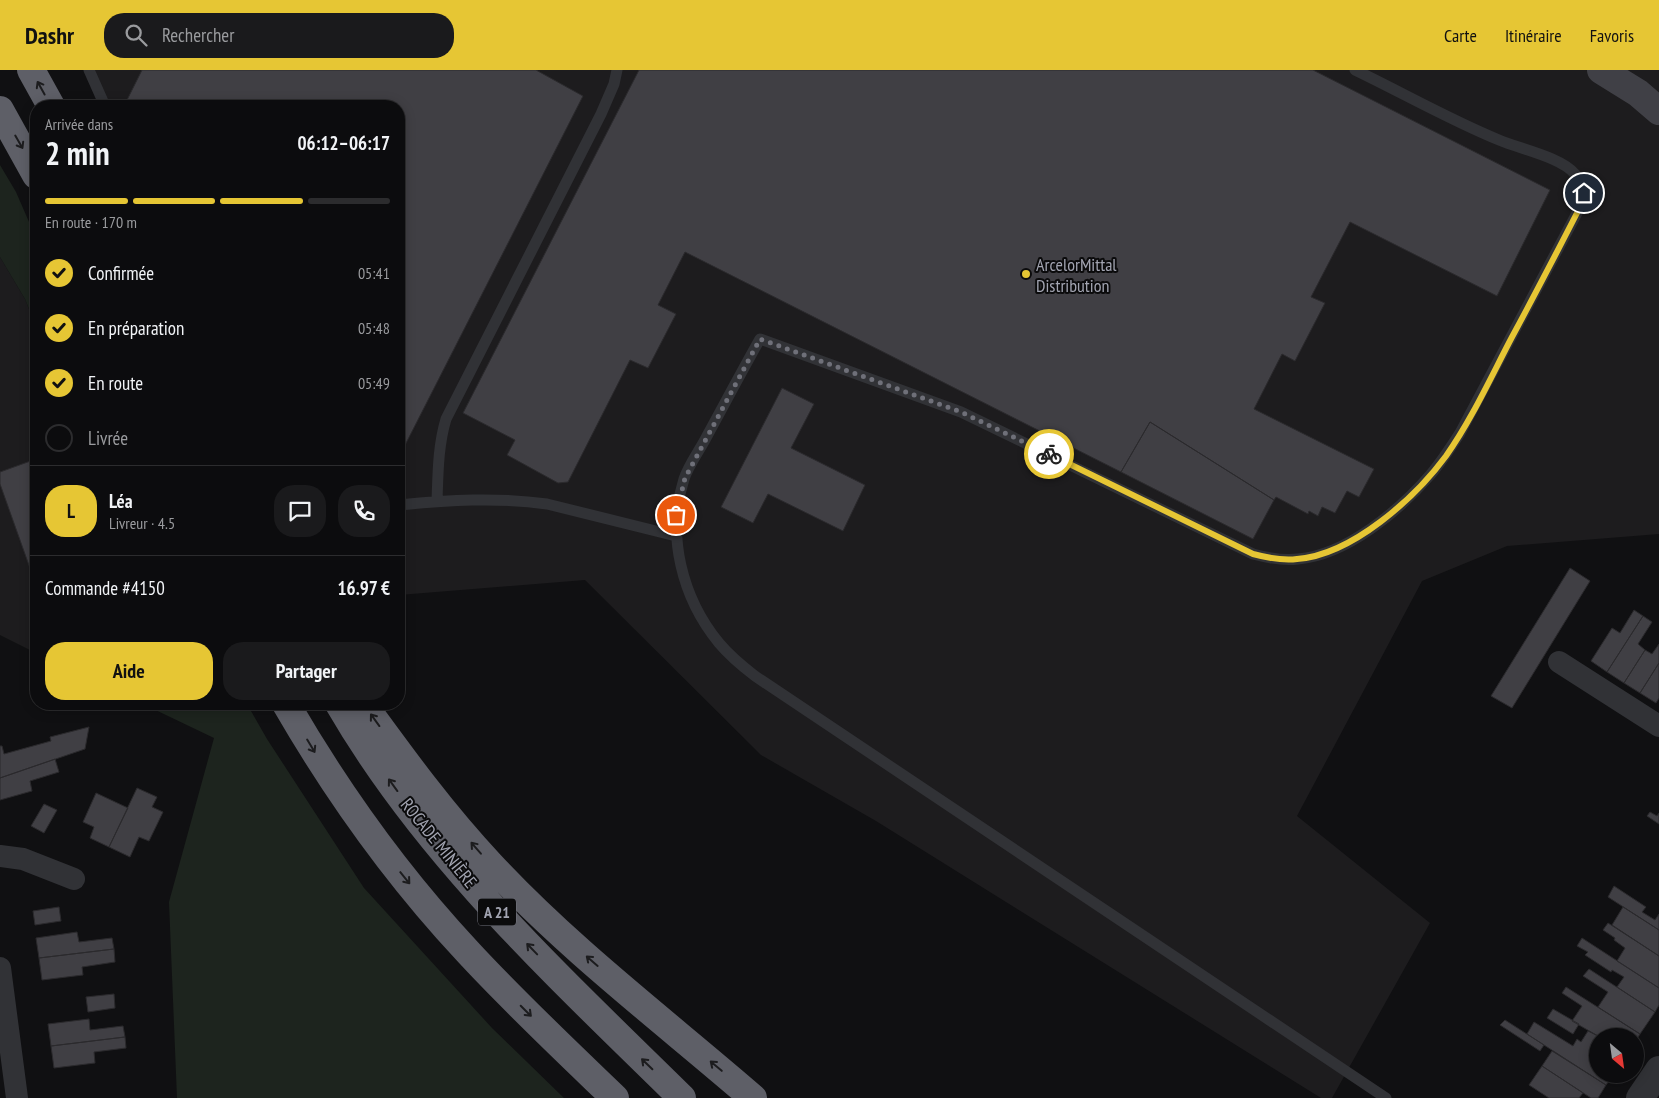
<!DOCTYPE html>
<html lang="fr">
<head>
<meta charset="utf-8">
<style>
  :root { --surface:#0c0c0e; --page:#1a1a1c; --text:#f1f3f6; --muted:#9a9b9e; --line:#2c2c2e; --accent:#e6c634 }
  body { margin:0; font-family:"PT Sans Narrow",sans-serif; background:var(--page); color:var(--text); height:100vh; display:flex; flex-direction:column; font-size:19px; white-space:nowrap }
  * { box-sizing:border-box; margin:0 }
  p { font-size:16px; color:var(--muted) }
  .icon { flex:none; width:28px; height:28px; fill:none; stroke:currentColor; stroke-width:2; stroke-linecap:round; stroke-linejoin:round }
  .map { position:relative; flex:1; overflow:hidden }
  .panel { position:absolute; left:30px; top:30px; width:375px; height:610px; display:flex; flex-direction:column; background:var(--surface); border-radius:20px; box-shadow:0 2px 12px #0003,0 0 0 1px var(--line) }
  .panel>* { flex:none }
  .needle { width:32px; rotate:151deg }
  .buttons { position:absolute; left:1589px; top:958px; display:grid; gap:10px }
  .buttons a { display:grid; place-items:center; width:55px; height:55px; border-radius:50%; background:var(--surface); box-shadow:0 2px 12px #0003,0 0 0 1px var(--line); font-size:25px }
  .pin { position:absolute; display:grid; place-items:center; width:42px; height:42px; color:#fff; margin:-21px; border:2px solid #fff; border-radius:50%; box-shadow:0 1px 5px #0007 }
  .courier { position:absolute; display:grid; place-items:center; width:50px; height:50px; margin:-25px; border:4px solid #e6c634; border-radius:50%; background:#fff; color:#222; box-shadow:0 1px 6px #0007 }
  .head em { font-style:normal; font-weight:700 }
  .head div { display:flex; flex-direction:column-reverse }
  .head { display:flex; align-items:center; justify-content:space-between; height:85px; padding:0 15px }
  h1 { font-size:32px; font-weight:700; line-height:38px }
  .bar { display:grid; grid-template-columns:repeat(4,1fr); gap:8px 5px; align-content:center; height:60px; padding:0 15px }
  .bar i { height:6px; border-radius:4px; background:var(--line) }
  .bar .active { background:var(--accent) }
  .bar p { grid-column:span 4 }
  .line { display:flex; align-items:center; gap:12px; padding:0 15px; border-top:1px solid var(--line) }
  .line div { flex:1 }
  .round { display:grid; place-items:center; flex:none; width:52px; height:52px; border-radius:20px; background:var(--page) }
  ol { padding:0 15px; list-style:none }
  li { display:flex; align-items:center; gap:15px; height:55px }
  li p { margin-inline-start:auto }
  li .icon { padding:5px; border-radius:50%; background:var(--accent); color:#111; stroke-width:4 }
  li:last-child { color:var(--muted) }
  li i { width:28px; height:28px; border:2px solid var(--line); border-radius:50% }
  .action { display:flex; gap:10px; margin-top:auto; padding:10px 15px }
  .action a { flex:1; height:58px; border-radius:20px; background:var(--accent); color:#111; font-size:20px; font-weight:700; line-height:58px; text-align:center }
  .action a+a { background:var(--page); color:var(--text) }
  header { display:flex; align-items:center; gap:30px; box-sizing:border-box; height:70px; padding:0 25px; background:var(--accent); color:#111 }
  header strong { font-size:24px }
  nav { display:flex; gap:28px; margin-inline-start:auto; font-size:18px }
  .search { width:350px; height:45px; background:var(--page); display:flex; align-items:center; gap:12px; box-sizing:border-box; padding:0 18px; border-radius:20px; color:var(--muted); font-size:19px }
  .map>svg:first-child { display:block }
  .built { fill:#1d1c1e }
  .green { fill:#1d241e }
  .building { fill:#403f44; stroke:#2b2a2d }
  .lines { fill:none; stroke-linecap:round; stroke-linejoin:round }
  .service { stroke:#313236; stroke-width:11 }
  .minor { stroke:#313236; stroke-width:22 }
  .tertiary { stroke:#313236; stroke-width:28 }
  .secondary { stroke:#404046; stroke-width:28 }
  .motorway { stroke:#5e5f67; stroke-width:28 }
  .oneway { stroke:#1c1c1e }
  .done { stroke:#6f7079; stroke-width:5; stroke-dasharray:0 9 }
  .route { stroke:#e6c634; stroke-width:6 }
  .poi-dot { fill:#e6c634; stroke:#0b0b0c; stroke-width:2 }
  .labels { text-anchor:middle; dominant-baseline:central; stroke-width:4; stroke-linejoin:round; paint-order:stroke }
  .shield { fill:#0b0b0c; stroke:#757680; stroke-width:1 }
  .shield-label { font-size:16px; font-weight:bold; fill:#a2a4b1 }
  .poi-label { font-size:18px; fill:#a2a4b1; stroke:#0b0b0c; text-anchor:start }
  .street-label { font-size:18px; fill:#a2a4b1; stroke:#0b0b0c }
</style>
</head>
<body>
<header>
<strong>Dashr</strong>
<div class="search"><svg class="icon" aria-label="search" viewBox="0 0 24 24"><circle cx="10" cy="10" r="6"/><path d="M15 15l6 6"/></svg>Rechercher</div>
<nav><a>Carte</a><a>Itinéraire</a><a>Favoris</a></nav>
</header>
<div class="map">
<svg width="1659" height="1028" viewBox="0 0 1659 1028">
  <rect width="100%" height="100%" fill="#101012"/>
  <path class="built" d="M 84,0 L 1659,0 L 1659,464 L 1507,476 L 1422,511 L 1297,746 L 1430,853 L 1332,1028 L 1321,1028 L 876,751 L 761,685 L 585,510 L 399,525 L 399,36 L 101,36 Z
    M 0,187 L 25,229 L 36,256 L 36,583 L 0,565 Z"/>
  <path class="green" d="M 0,95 L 16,122 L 36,168 L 36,256 L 25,229 L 0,187 Z
    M 143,634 L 247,634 L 267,669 L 364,818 L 492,958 L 564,1028 L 177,1028 L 169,832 L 214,668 Z"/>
  <path class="building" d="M 142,0 L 536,0 L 583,26 L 399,387 L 399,36 L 124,36 Z
    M 639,0 L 1313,0 L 1550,120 L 1497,226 L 1350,152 L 1311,227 L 1325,233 L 1295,291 L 1282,284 L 1254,339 L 1374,399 L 1359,427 L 1347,421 L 1335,443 L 1322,437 L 1318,446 L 1309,441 L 1308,444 L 1276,427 L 1274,430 L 1150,352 L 1121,402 L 685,182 L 658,235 L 676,244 L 648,298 L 630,290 L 568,412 L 558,413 L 507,385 L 515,370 L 463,343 Z
    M 782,318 L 814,334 L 791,378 L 865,415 L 843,461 L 768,424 L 753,453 L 721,437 Z
    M 1150,352 L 1274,430 L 1253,469 L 1121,402 Z
    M 36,389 L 36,515 L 0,414 L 0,402 Z
    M 1570,498 L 1590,511 L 1512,638 L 1491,626 Z
    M 1634,540 L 1643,546 L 1607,602 L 1591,591 L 1612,558 L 1620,563 Z
    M 1643,546 L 1652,552 L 1638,574 L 1645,580 L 1624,613 L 1607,602 Z
    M 1659,574 L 1659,593 L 1640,623 L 1624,613 L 1645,580 L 1652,584 Z
    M 1659,593 L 1659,628 L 1656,633 L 1640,623 Z
    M 89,657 L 85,679 L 0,708 L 0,676 L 2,676 L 4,684 L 51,671 L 50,667 Z
    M 55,689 L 59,702 L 30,711 L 32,721 L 0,730 L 0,708 Z
    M 137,718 L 157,727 L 152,737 L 163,742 L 149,771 L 139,767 L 130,787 L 109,777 Z
    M 96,723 L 128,738 L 109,777 L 90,768 L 94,757 L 83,752 Z
    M 44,734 L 57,740 L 44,763 L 31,756 Z
    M 1650,742 L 1657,746 L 1659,743 L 1659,754 L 1647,746 Z
    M 1614,816 L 1646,837 L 1642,842 L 1655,850 L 1659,844 L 1659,860 L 1608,827 Z
    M 59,837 L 61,851 L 35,855 L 33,841 Z
    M 1623,837 L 1659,860 L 1659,886 L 1612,855 Z
    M 1608,853 L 1659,886 L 1659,918 L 1617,891 L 1625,878 L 1614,870 L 1615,868 L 1603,860 Z
    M 77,862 L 79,872 L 112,868 L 114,879 L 39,888 L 36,868 Z
    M 1582,868 L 1659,918 L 1659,935 L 1655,942 L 1617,917 L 1624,907 L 1612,900 L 1611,902 L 1585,885 L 1588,882 L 1577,876 Z
    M 114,879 L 115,892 L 82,897 L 83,905 L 42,910 L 39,888 Z
    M 1589,899 L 1655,942 L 1640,964 L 1598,937 L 1608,922 L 1583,906 Z
    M 1566,917 L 1640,964 L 1635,972 L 1635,966 L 1598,966 L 1572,951 L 1582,936 L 1562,923 Z
    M 114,924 L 115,938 L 88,942 L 86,927 Z
    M 1553,939 L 1579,954 L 1573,964 L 1547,948 Z
    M 89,949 L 90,960 L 123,956 L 125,967 L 51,976 L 48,954 Z
    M 1505,950 L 1544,975 L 1540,981 L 1500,955 Z
    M 1534,952 L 1573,976 L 1577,969 L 1581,972 L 1588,961 L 1598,966 L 1598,1004 L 1614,1004 L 1606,1015 L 1527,964 Z
    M 125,967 L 126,978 L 94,982 L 95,993 L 54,998 L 51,976 Z
    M 1552,981 L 1606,1015 L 1598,1028 L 1591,1028 L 1542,996 Z
    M 1542,996 L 1583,1023 L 1579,1028 L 1549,1028 L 1529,1015 Z"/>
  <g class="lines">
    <path class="service" d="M 89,0 L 105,36
      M 1355,0 C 1403,23 1450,50 1499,70 C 1520,79 1561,87 1575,104 C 1586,117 1583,129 1577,143 L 1460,363 C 1451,377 1442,391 1431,404 C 1400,440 1347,485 1298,489 C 1282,491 1268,488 1253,484 L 961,342 L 760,269 C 742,301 725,333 707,366 C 700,380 689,394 684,409 C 666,465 682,528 719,573 C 729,585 742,596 755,606 L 1386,1028
      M 437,431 C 438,403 438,376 446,349 L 601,44 L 614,14 L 617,0
      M 399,435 C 448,430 497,427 547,434 L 676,466"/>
    <path class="minor" d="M 1559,592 L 1659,656
      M 0,786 L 23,789 L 74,809
      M 0,898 L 17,1028"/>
    <path class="tertiary" d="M 1640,1028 L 1659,1000"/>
    <path class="secondary" d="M 1601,0 L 1638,23 L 1659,41"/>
    <path class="motorway" d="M 31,0 L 51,36
      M 0,40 L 36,105
      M 286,634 C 337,722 397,806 467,881 C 514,932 565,980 615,1028
      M 339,634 C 427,786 558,906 682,1028
      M 363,634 C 403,689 443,744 490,794 C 570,880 664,951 753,1028"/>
  </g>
  <defs><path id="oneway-shaft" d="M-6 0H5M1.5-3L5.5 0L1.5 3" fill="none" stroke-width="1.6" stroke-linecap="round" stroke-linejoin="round" transform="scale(1.25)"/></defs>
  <g class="oneway">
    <use href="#oneway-shaft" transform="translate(41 18) rotate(-119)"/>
    <use href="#oneway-shaft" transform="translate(19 72) rotate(60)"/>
    <use href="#oneway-shaft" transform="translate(375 650) rotate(-126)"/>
    <use href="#oneway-shaft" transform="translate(311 676) rotate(59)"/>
    <use href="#oneway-shaft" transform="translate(393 715) rotate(-126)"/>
    <use href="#oneway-shaft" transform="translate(476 778) rotate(-131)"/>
    <use href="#oneway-shaft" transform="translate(405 808) rotate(51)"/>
    <use href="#oneway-shaft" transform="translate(532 879) rotate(-134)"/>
    <use href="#oneway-shaft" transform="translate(592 891) rotate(-139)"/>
    <use href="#oneway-shaft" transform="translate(526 941) rotate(45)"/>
    <use href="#oneway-shaft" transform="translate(647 994) rotate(-136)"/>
    <use href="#oneway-shaft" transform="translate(716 996) rotate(-140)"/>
  </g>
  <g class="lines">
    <path class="done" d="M 676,445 L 685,408 L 760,269 L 961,342 L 1049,384"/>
    <path class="route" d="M 1049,384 L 1253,484 C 1268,488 1282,491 1297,489 C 1352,485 1415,428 1446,386 C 1472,349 1491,307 1512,267 C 1534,226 1556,184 1577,143 L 1584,123"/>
  </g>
  <circle class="poi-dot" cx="1026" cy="204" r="5"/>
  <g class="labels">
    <rect class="shield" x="478" y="828.5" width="38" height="27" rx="4"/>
    <g class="shield-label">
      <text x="497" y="842">A 21</text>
    </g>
    <g class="poi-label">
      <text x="1036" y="194">ArcelorMittal<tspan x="1036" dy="21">Distribution</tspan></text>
    </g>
    <g class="street-label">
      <text transform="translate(439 773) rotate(51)">ROCADE MINIÈRE</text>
    </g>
  </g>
</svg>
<div class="buttons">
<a><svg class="needle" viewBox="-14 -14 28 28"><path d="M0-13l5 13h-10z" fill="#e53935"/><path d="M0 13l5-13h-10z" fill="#9a9b9e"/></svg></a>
</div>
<div class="pin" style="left:676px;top:445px;background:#ea580c"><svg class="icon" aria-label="bag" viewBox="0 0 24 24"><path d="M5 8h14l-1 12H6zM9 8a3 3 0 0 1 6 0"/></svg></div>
<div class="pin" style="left:1584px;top:123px;background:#1f2937"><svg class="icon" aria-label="home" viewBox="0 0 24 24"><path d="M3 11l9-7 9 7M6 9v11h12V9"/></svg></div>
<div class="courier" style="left:1049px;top:384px"><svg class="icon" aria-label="bike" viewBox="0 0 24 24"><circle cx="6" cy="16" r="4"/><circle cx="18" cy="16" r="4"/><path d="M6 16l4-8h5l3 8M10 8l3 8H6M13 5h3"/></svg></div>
<section class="panel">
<div class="head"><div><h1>2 min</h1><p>Arrivée dans</p></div><em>06:12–06:17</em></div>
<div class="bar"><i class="active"></i><i class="active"></i><i class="active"></i><i></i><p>En route · 170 m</p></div>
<ol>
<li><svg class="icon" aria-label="check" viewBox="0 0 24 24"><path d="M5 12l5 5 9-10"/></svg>Confirmée<p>05:41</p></li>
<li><svg class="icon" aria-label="check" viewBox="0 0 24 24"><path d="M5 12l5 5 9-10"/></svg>En préparation<p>05:48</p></li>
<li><svg class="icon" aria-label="check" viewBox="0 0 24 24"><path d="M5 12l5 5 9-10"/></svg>En route<p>05:49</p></li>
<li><i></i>Livrée</li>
</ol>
<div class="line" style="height:90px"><b class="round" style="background:var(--accent);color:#111">L</b><div><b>Léa</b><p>Livreur · 4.5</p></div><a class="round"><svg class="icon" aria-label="chat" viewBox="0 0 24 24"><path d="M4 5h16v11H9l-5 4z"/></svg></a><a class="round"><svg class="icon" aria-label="phone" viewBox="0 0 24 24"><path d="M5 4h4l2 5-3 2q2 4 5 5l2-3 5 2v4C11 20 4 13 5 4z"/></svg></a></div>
<div class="line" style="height:65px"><div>Commande #4150</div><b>16.97 €</b></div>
<div class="action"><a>Aide</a><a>Partager</a></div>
</section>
</div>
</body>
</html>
